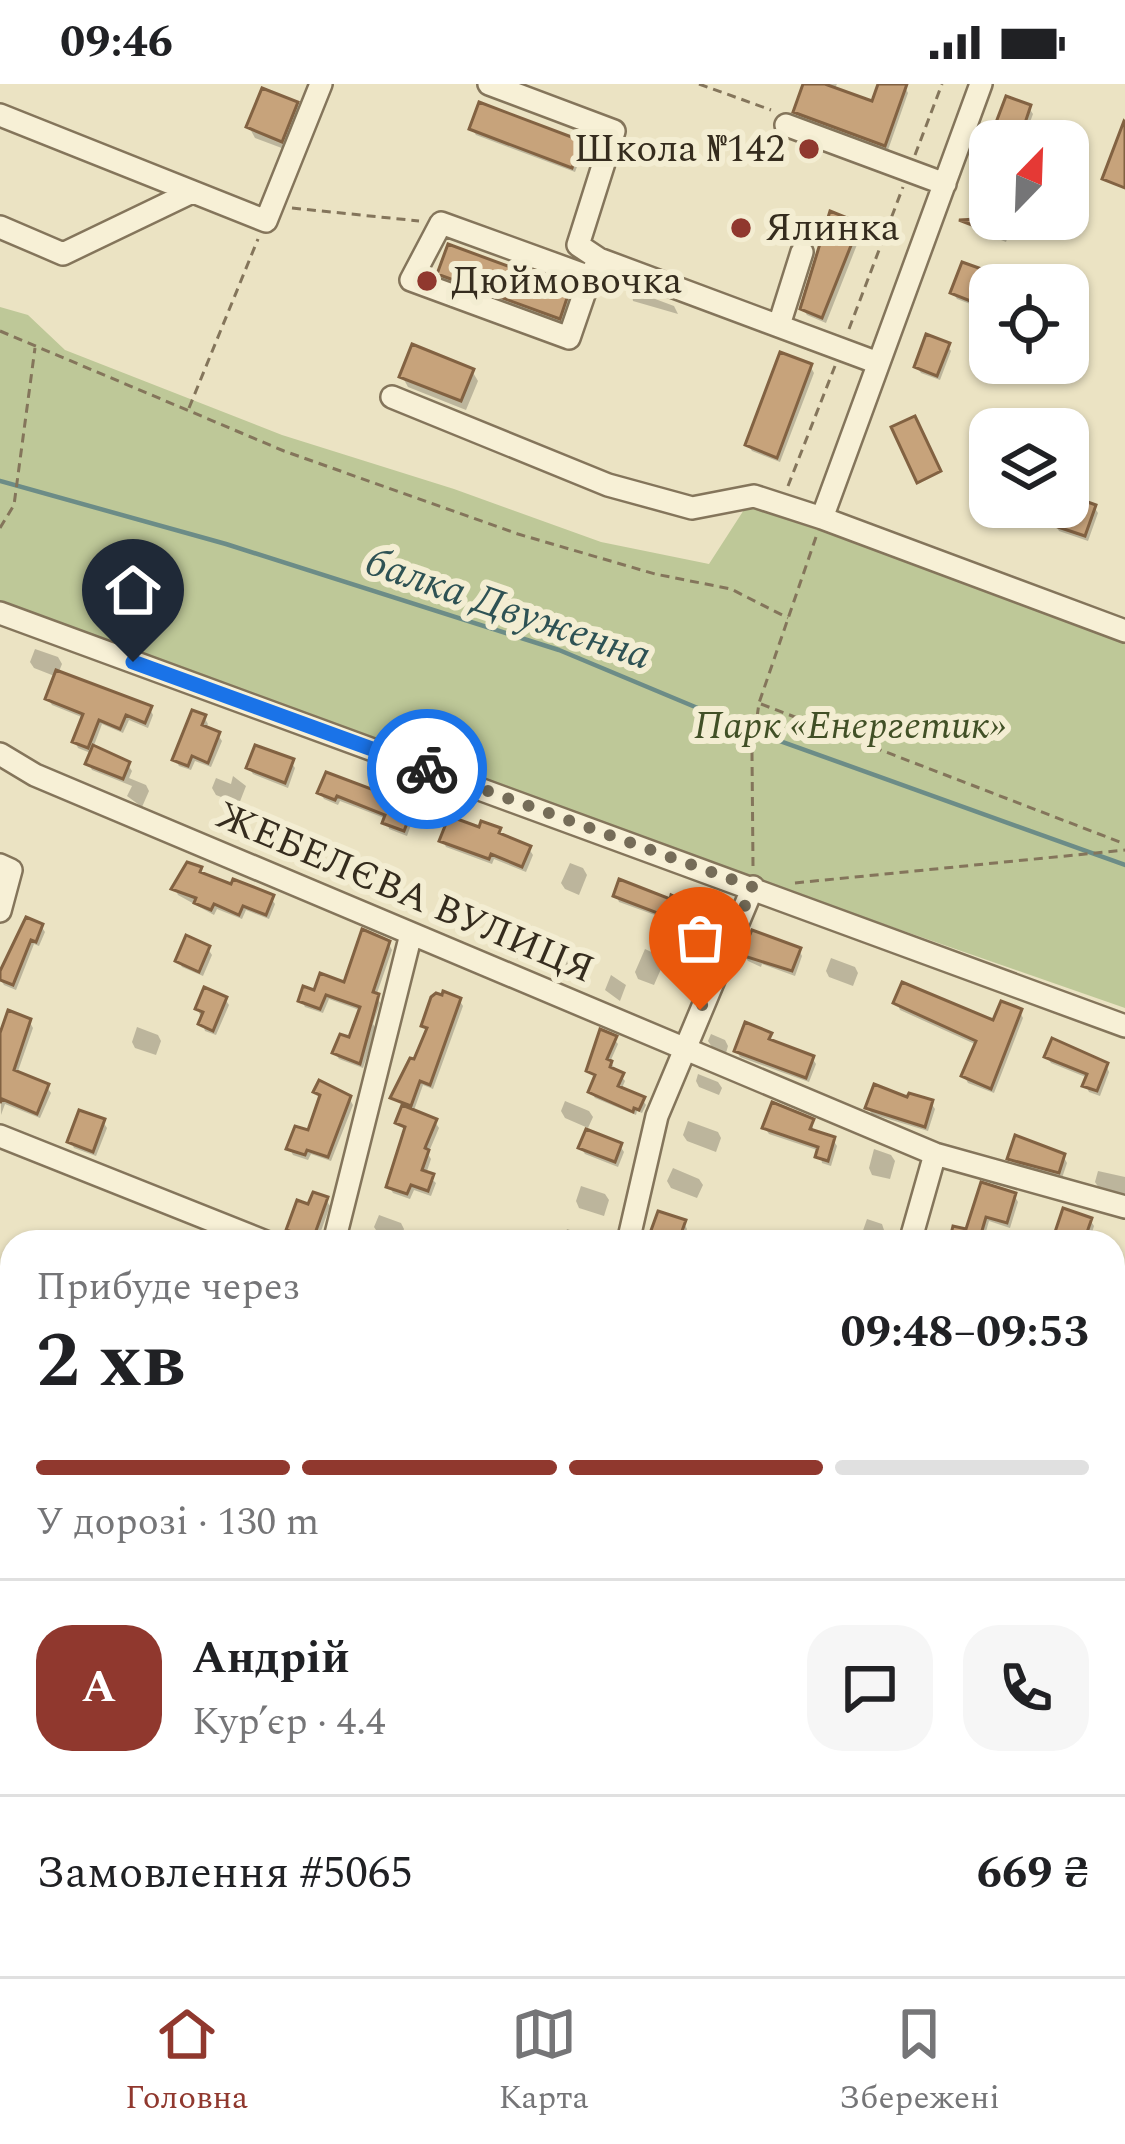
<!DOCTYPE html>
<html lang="uk">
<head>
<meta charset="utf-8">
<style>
  :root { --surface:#fff; --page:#f6f6f6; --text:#202124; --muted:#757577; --line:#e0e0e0; --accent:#90382e }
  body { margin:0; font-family:Spectral,serif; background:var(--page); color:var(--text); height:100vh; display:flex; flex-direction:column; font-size:45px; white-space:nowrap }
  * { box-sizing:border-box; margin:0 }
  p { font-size:39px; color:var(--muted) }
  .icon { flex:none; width:66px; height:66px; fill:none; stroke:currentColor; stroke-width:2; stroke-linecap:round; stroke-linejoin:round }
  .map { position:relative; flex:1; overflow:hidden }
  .details { position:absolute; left:0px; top:1146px; width:1125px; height:747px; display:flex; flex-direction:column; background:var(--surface); border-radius:36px 36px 0 0; box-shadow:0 3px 9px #0004 }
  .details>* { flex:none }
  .needle { width:78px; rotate:23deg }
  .buttons { position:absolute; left:969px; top:36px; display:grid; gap:24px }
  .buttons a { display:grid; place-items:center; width:120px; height:120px; border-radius:24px; background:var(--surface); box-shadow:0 3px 9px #0004; font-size:60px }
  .pin { position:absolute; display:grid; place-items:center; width:102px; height:102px; color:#fff; margin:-123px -51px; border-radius:50% 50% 50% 0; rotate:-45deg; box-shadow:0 0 12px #0007 }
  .pin .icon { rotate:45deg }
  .courier { position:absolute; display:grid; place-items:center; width:120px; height:120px; margin:-60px; border:9px solid #1a73e8; border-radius:50%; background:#fff; color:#222; box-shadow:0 3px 15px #0007 }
  .headline em { font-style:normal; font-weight:700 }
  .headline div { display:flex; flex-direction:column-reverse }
  .headline { display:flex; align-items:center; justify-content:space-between; height:204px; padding:0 36px }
  h1 { font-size:78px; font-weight:700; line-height:90px }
  .bar { display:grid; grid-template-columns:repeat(4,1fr); gap:18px 12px; align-content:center; height:144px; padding:0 36px }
  .bar i { height:15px; border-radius:9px; background:var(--line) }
  .bar .current { background:var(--accent) }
  .bar p { grid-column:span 4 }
  .line { display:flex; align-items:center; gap:30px; padding:0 36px; border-top:3px solid var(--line) }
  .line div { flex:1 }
  .round { display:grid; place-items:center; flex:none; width:126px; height:126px; border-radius:36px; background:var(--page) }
  .status { display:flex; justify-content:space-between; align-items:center; height:84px; padding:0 60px; background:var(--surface); direction:ltr }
  .status svg { height:33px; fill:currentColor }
  .dock { display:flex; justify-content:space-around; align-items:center; height:168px; border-top:3px solid var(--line); background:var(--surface); font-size:33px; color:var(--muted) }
  .dock a { display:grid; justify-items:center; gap:6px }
  .dock .current { color:var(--accent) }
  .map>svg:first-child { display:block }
  .green { fill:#bec898 }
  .shadow { fill:#0003 }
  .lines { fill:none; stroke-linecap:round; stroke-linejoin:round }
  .stream { stroke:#6c8c87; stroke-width:4.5 }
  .building { fill:#c7a37b; stroke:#826242; stroke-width:3 }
  .minor-casing { stroke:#84755b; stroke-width:26 }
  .path { stroke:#84755b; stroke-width:3; stroke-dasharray:9 6; stroke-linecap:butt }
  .minor { stroke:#f7f0d6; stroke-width:21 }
  .done { stroke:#756c58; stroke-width:12; stroke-dasharray:0 21.6 }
  .route { stroke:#1a73e8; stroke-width:15 }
  .poi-dot { fill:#90382e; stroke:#f3edd2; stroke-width:4.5 }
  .labels { text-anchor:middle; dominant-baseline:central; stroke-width:12; stroke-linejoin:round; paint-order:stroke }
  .poi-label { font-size:39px; fill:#352c1e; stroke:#f3edd2; text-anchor:start }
  .park-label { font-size:39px; font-style:italic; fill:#415026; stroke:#f3edd2 }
  .street-label { font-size:39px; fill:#352c1e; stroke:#f3edd2 }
  .water-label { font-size:42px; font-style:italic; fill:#2e5254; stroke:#f3edd2 }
</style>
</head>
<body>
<div class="status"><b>09:46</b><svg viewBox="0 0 49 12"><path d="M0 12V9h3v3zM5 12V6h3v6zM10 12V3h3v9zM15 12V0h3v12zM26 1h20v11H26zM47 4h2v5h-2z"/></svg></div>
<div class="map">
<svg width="1125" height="1892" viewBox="0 0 1125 1892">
  <rect width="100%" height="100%" fill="#ebe3c3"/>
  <path class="green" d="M 0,223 L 28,231 L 65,266 L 282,351 L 454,405 L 601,458 L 709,480 L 749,418 L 1125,553 L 1125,924 L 757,796 L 0,517 Z"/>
  <path class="shadow" d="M 806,0 L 837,0 L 834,6 L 874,20 L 882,0 L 905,3 L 908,9 L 888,66 L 800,34 L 796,27 Z
    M 296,20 L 302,31 L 287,66 L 255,54 L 249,43 Z
    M 1029,24 L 1033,30 L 1023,57 L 993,57 Z
    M 472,45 L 580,59 L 584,65 L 575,88 L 476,51 Z
    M 990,115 L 990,135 L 1014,135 L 1006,158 L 981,148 L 977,142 Z
    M 858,141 L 862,148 L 826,239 L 807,231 L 803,225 Z
    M 440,189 L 568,207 L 572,214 L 563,239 L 444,196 Z
    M 987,191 L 991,197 L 981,224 L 957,215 L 953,209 Z
    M 631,206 L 674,222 L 678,230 L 633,217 Z
    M 947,261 L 951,267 L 940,296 L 921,289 L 917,283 Z
    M 810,282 L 814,289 L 780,378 L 752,367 L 748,361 Z
    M 472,287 L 478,297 L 466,326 L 408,303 L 402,292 Z
    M 990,395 L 990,423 L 1021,423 L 1017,433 L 986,422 L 983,416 Z
    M 1068,414 L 1094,423 L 1098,429 L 1088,457 L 1059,447 L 1055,440 L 1061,423 L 1068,423 Z
    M 35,565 L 58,573 L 62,580 L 58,590 L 150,625 L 153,631 L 148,644 L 129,636 L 123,649 L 102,640 L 93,664 L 128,681 L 132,687 L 129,694 L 146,701 L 149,707 L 142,723 L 127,712 L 132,702 L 92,686 L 89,680 L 93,670 L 78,664 L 75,657 L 84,634 L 52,621 L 48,615 L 57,593 L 34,584 L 30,578 Z
    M 204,633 L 208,640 L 205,646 L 218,651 L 222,657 L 211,683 L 195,677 L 191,686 L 179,682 L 175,675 Z
    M 291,678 L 295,684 L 288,704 L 253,690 L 249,684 Z
    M 233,692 L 246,702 L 239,720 L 216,711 L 212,704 L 216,694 L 231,700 Z
    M 320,709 L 412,723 L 415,730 L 407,752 L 389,745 L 387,735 L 340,717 L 338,721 L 324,715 Z
    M 480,746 L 499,746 L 503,754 L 529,765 L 533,771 L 526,788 L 494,775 L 492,780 L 446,763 L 443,757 Z
    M 570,779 L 583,784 L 587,791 L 579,811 L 565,805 L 561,799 Z
    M 200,786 L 205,793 L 271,814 L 275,820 L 269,835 L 246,826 L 242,835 L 217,825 L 214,831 L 178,811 L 175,805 Z
    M 616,811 L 713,834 L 717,840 L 710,858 L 668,842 L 663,834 L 619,818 Z
    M 41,842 L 45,848 L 39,862 L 34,860 L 16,906 L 4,901 L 0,895 Z
    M 529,848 L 533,854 L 522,877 L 501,866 L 497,860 Z
    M 388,859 L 392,866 L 376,912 L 380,919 L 373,940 L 376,945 L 363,984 L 339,975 L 335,969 L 351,957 L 362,927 L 329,915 L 323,929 L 305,923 L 301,916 L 346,902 Z
    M 557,862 L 574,870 L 578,876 L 569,897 L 552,890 L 548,883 Z
    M 208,865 L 212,871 L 203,892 L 182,883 L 178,876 Z
    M 645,865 L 660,872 L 664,878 L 654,901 L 638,895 L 635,888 Z
    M 799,866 L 802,872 L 795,892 L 762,880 L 761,883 L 748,877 L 744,871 Z
    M 831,874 L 855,883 L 858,889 L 853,902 L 829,893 L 826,887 Z
    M 611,891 L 626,901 L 620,917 L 605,906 Z
    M 225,915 L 229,921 L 216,951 L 205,947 L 198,925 Z
    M 459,916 L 463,922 L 433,1005 L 423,1001 L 413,1029 L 435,1038 L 439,1044 L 428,1070 L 431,1075 L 426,1090 L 436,1099 L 431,1112 L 414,1106 L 410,1115 L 393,1109 L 389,1102 L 407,1047 L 398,1039 L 405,1023 L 393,1014 L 416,979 L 428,949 L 424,941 Z
    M 897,919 L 995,939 L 1020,928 L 1023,934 L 994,1009 L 968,999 L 964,992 L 977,961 L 900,926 Z
    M 29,937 L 33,944 L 17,990 L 47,1003 L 51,1009 L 40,1034 L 5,1020 L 1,1031 L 0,958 Z
    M 137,943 L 158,951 L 161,957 L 156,971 L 135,964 L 132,958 Z
    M 711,950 L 725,956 L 728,962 L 726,969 L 712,963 L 708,957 Z
    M 770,951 L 773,958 L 812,974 L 816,980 L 809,998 L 740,973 L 737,967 Z
    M 614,955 L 618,960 L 610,978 L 625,997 L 621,1006 L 642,1015 L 646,1021 L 642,1029 L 637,1027 L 636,1031 L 595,1014 L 591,1008 L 597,994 L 589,987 Z
    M 1047,973 L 1106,981 L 1109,988 L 1100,1012 L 1089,1008 L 1086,1002 L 1088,994 L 1051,979 Z
    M 698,990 L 718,998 L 722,1004 L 719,1011 L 699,1003 L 696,997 Z
    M 317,1008 L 349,1014 L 353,1021 L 331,1077 L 311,1070 L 308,1076 L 293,1071 L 290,1065 L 310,1050 L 320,1014 Z
    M 565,1017 L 589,1027 L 593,1033 L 588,1044 L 565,1034 L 561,1027 Z
    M 909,1017 L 931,1019 L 935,1025 L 928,1047 L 872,1030 L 868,1024 Z
    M 688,1037 L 718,1048 L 721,1054 L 716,1068 L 687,1057 L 683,1051 Z
    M 103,1038 L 107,1044 L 96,1072 L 74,1064 L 71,1058 Z
    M 812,1038 L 814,1050 L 833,1056 L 837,1062 L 831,1082 L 822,1079 L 820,1067 L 769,1050 L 765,1044 Z
    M 620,1062 L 624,1068 L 618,1083 L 585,1070 L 581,1064 Z
    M 874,1065 L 891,1071 L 895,1077 L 890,1095 L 872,1091 L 869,1084 Z
    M 1063,1072 L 1067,1079 L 1062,1094 L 1014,1080 L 1010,1074 Z
    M 673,1084 L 699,1095 L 703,1101 L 697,1114 L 671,1104 L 667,1097 Z
    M 1098,1087 L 1125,1093 L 1125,1112 L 1099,1104 L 1095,1098 Z
    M 581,1102 L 605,1110 L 609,1116 L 604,1132 L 579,1124 L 576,1117 Z
    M 983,1102 L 1014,1111 L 1018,1118 L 1010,1144 L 989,1137 L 983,1158 L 952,1158 L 968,1149 Z
    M 326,1116 L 330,1122 L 317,1158 L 293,1152 L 289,1145 L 310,1124 Z
    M 379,1131 L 401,1139 L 404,1145 L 400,1157 L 378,1149 L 374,1143 Z
    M 867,1135 L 882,1140 L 888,1158 L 859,1158 Z
    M 1090,1136 L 1094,1142 L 1089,1158 L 1062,1154 L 1058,1148 Z
    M 684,1139 L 687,1145 L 683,1158 L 658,1158 L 654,1152 Z
    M 567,1145 L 593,1154 L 595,1158 L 563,1158 Z
    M 12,1253 L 12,1276 L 4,1263 Z
    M 1123,1259 L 1125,1352 L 1113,1390 L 1113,1297 Z
    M 1113,1598 L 1125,1603 L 1125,1617 L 1113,1612 Z
    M 0,1632 L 12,1638 L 11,1670 L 0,1666 Z
    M 1113,1701 L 1120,1709 L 1117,1717 L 1113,1716 Z
    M 5,1756 L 12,1759 L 12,1792 L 0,1787 Z
    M 8,1871 L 12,1872 L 12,1881 L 24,1881 L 44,1892 L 4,1892 Z
    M 454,1881 L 470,1881 L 473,1887 L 471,1892 L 449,1892 Z
    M 648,1881 L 678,1881 L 674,1892 L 645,1892 Z
    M 742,1881 L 758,1881 L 773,1892 L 749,1892 Z
    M 907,1881 L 921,1881 L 933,1891 L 909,1892 Z
    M 995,1881 L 1044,1881 L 1041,1892 L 991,1892 Z"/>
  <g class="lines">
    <path class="stream" d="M 0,397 L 226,460 L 559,566 L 755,648 L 1125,781"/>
  </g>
  <path class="building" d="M 803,0 L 825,0 L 872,17 L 878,0 L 907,0 L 885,62 L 793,28 Z
    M 262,4 L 298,18 L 282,58 L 246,43 Z
    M 1006,12 L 1031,21 L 1019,57 L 989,57 Z
    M 479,18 L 582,57 L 572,84 L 469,45 Z
    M 1124,37 L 1125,38 L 1125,104 L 1102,95 Z
    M 990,103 L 990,135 L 1010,135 L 1003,153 L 959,136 L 977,135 Z
    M 830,127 L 860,139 L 822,234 L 800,225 Z
    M 448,160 L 570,205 L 560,235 L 437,190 Z
    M 962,178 L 990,188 L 978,220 L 950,209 Z
    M 926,250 L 950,259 L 937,292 L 914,283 Z
    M 412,260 L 474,285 L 461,317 L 399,293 Z
    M 780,268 L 812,280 L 777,374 L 745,361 Z
    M 915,332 L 941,387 L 917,399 L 891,343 Z
    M 1068,411 L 1096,421 L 1085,452 L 1052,441 L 1058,423 L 1068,423 Z
    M 56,586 L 152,622 L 145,639 L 126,631 L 120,645 L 99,636 L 88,664 L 72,658 L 83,630 L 45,615 Z
    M 192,626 L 206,631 L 202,641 L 220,648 L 208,679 L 192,672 L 188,682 L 172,676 Z
    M 93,661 L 130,678 L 123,695 L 85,680 Z
    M 255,661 L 294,675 L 285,699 L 246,684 Z
    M 326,688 L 414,721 L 404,747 L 382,739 L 385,731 L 337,712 L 335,716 L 317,709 Z
    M 449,732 L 479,743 L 481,737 L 501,744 L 499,749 L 531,762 L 522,783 L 491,770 L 489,775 L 439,757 Z
    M 187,778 L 202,783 L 200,788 L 231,800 L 233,795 L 274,811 L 266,831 L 243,822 L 239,831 L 214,820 L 211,826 L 194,819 L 196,814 L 171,805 Z
    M 619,795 L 670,815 L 671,811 L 715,832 L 706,854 L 661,836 L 663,831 L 613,812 Z
    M 26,833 L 43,840 L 36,858 L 31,856 L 13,901 L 0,896 L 0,887 Z
    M 507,834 L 531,845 L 519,872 L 494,860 Z
    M 362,845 L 390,857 L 373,908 L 379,910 L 360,980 L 332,969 L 340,950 L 349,953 L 360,923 L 326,911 L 320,925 L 298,917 L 303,902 L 314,906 L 320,889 L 344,898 Z
    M 752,846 L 801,864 L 792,887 L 741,871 Z
    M 186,851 L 210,862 L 199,888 L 175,877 Z
    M 902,898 L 993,936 L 1001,917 L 1022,925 L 991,1005 L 961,992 L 976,957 L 893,919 Z
    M 204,903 L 227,913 L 213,947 L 198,940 L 203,928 L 195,925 Z
    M 443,907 L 461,914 L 430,1001 L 420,997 L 411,1022 L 390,1014 L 410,974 L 414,975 L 427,944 L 421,942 L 431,913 L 436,909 L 442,911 Z
    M 8,926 L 31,935 L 14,986 L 49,1000 L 37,1030 L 2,1015 L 0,1019 L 0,949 Z
    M 745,938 L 772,949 L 769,955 L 814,972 L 806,994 L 734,967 Z
    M 600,945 L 617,952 L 607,975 L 612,977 L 610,983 L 624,989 L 618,1002 L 645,1013 L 639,1026 L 634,1024 L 633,1028 L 588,1008 L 595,991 L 586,987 Z
    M 1052,954 L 1108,979 L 1097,1007 L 1082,1002 L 1087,990 L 1044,973 Z
    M 319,996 L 351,1012 L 328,1073 L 307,1066 L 305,1071 L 286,1065 L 295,1042 L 308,1046 L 320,1011 L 313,1008 Z
    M 874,1000 L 907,1013 L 909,1009 L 933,1016 L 925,1043 L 865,1024 Z
    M 772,1018 L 814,1035 L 810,1045 L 835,1053 L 828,1077 L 815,1073 L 818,1063 L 762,1044 Z
    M 402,1021 L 437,1035 L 425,1064 L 429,1066 L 422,1086 L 434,1090 L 428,1107 L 411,1101 L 407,1110 L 386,1103 L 405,1043 L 395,1039 Z
    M 79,1026 L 105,1035 L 93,1068 L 67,1058 Z
    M 586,1045 L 622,1059 L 615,1078 L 578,1064 Z
    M 1015,1051 L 1065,1070 L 1059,1089 L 1007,1075 Z
    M 981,1098 L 1016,1109 L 1007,1139 L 986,1133 L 981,1150 L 997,1154 L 996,1158 L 949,1158 L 953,1142 L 966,1145 Z
    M 313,1108 L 328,1113 L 313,1155 L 286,1146 L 297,1116 L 308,1120 Z
    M 1063,1124 L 1092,1134 L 1084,1157 L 1055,1148 Z
    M 658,1127 L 686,1136 L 678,1158 L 649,1152 Z"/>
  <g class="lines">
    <g class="minor-casing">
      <path id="minor" d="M 489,0 L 614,47 L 578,161 L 599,175
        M 981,0 L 822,434 L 1125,547
        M 0,31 L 266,137 L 321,0
        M 786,41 L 945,100
        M 0,143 L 63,170 L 192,108
        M 590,193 L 569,254 L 411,196 L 441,139 L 590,193 L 599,175 L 878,279
        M 779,241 L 802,168
        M 392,313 L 608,401 L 692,424 L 754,412 L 822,434
        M 0,529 L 1125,942
        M 0,670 L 35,691 L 935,1070 L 1125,1123
        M 0,781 L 11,786 L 0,827
        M 0,1052 L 266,1158
        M 334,1158 L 411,850
        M 628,1158 L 657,1032 L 753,803
        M 910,1158 L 935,1070
        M 0,1442 L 12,1460
        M 1113,1464 L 1125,1427
        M 0,1686 L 12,1690
        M 1113,1873 L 1125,1877
        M 492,1881 L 510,1892
        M 155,1892 L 159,1881
        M 692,1892 L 696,1881
        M 959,1892 L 963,1881"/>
    </g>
    <path class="path" d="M 699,0 L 771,26
      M 915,71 L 942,0
      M 292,124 L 419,137
      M 849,245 L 903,103
      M 0,247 L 284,367 L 518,450 L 655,490 L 731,505 L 788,534
      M 189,324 L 258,155
      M 788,402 L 835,282
      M 0,444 L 14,421 L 35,264
      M 761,620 L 1125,760
      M 753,782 L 752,669 L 759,619 L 816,453
      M 795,799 L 1125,766"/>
    <use href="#minor" class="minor"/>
  </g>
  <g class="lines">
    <path class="done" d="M 427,685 L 753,803 L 700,926"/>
    <path class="route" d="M 133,578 L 427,685"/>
  </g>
  <g class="poi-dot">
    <circle cx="809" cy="65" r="12"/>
    <circle cx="741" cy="144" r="12"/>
    <circle cx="427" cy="197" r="12"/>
  </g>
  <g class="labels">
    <g class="poi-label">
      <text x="785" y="65" text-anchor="end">Школа №142</text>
      <text x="765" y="144">Ялинка</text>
      <text x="451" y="197">Дюймовочка</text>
    </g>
    <g class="park-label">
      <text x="850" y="642">Парк «Енергетик»</text>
    </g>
    <g class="street-label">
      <text transform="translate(405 809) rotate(23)">ЖЕБЕЛЄВА ВУЛИЦЯ</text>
    </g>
    <g class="water-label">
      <text transform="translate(508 525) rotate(19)">балка Двуженна</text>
    </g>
  </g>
</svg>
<div class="buttons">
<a><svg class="needle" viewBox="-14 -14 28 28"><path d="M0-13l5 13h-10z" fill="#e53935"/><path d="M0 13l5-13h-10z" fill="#757577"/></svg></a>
<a><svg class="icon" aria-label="locate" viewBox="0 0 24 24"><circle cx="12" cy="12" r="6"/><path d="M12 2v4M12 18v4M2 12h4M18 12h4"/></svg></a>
<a><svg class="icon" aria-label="layers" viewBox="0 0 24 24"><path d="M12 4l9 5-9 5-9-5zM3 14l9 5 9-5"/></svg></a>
</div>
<div class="pin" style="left:700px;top:926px;background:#ea580c"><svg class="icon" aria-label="bag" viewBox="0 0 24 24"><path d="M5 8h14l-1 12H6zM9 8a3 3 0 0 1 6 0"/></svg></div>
<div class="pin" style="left:133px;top:578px;background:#1f2937"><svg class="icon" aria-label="home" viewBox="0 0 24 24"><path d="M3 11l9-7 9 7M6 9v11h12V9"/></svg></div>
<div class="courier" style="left:427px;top:685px"><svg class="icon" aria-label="bike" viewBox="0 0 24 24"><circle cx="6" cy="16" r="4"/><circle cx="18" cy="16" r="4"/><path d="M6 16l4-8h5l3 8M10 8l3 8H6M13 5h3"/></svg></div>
<section class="details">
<div class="headline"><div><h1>2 хв</h1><p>Прибуде через</p></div><em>09:48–09:53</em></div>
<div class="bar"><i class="current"></i><i class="current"></i><i class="current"></i><i></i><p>У дорозі · 130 m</p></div>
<div class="line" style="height:216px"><b class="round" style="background:var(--accent);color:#fff">А</b><div><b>Андрій</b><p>Кур’єр · 4.4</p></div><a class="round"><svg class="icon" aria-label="chat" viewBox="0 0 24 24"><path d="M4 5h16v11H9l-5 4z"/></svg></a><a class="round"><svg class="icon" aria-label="phone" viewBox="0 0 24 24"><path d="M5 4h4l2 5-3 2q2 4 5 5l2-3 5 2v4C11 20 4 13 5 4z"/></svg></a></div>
<div class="line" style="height:156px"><div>Замовлення #5065</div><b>669 ₴</b></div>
</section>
</div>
<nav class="dock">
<a class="current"><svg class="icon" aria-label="home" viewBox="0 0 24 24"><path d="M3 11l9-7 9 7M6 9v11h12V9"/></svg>Головна</a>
<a><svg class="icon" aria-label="map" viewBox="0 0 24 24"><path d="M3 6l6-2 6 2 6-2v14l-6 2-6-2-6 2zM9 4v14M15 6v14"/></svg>Карта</a>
<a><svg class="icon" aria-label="saved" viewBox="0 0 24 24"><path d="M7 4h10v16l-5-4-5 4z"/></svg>Збережені</a>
</nav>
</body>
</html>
